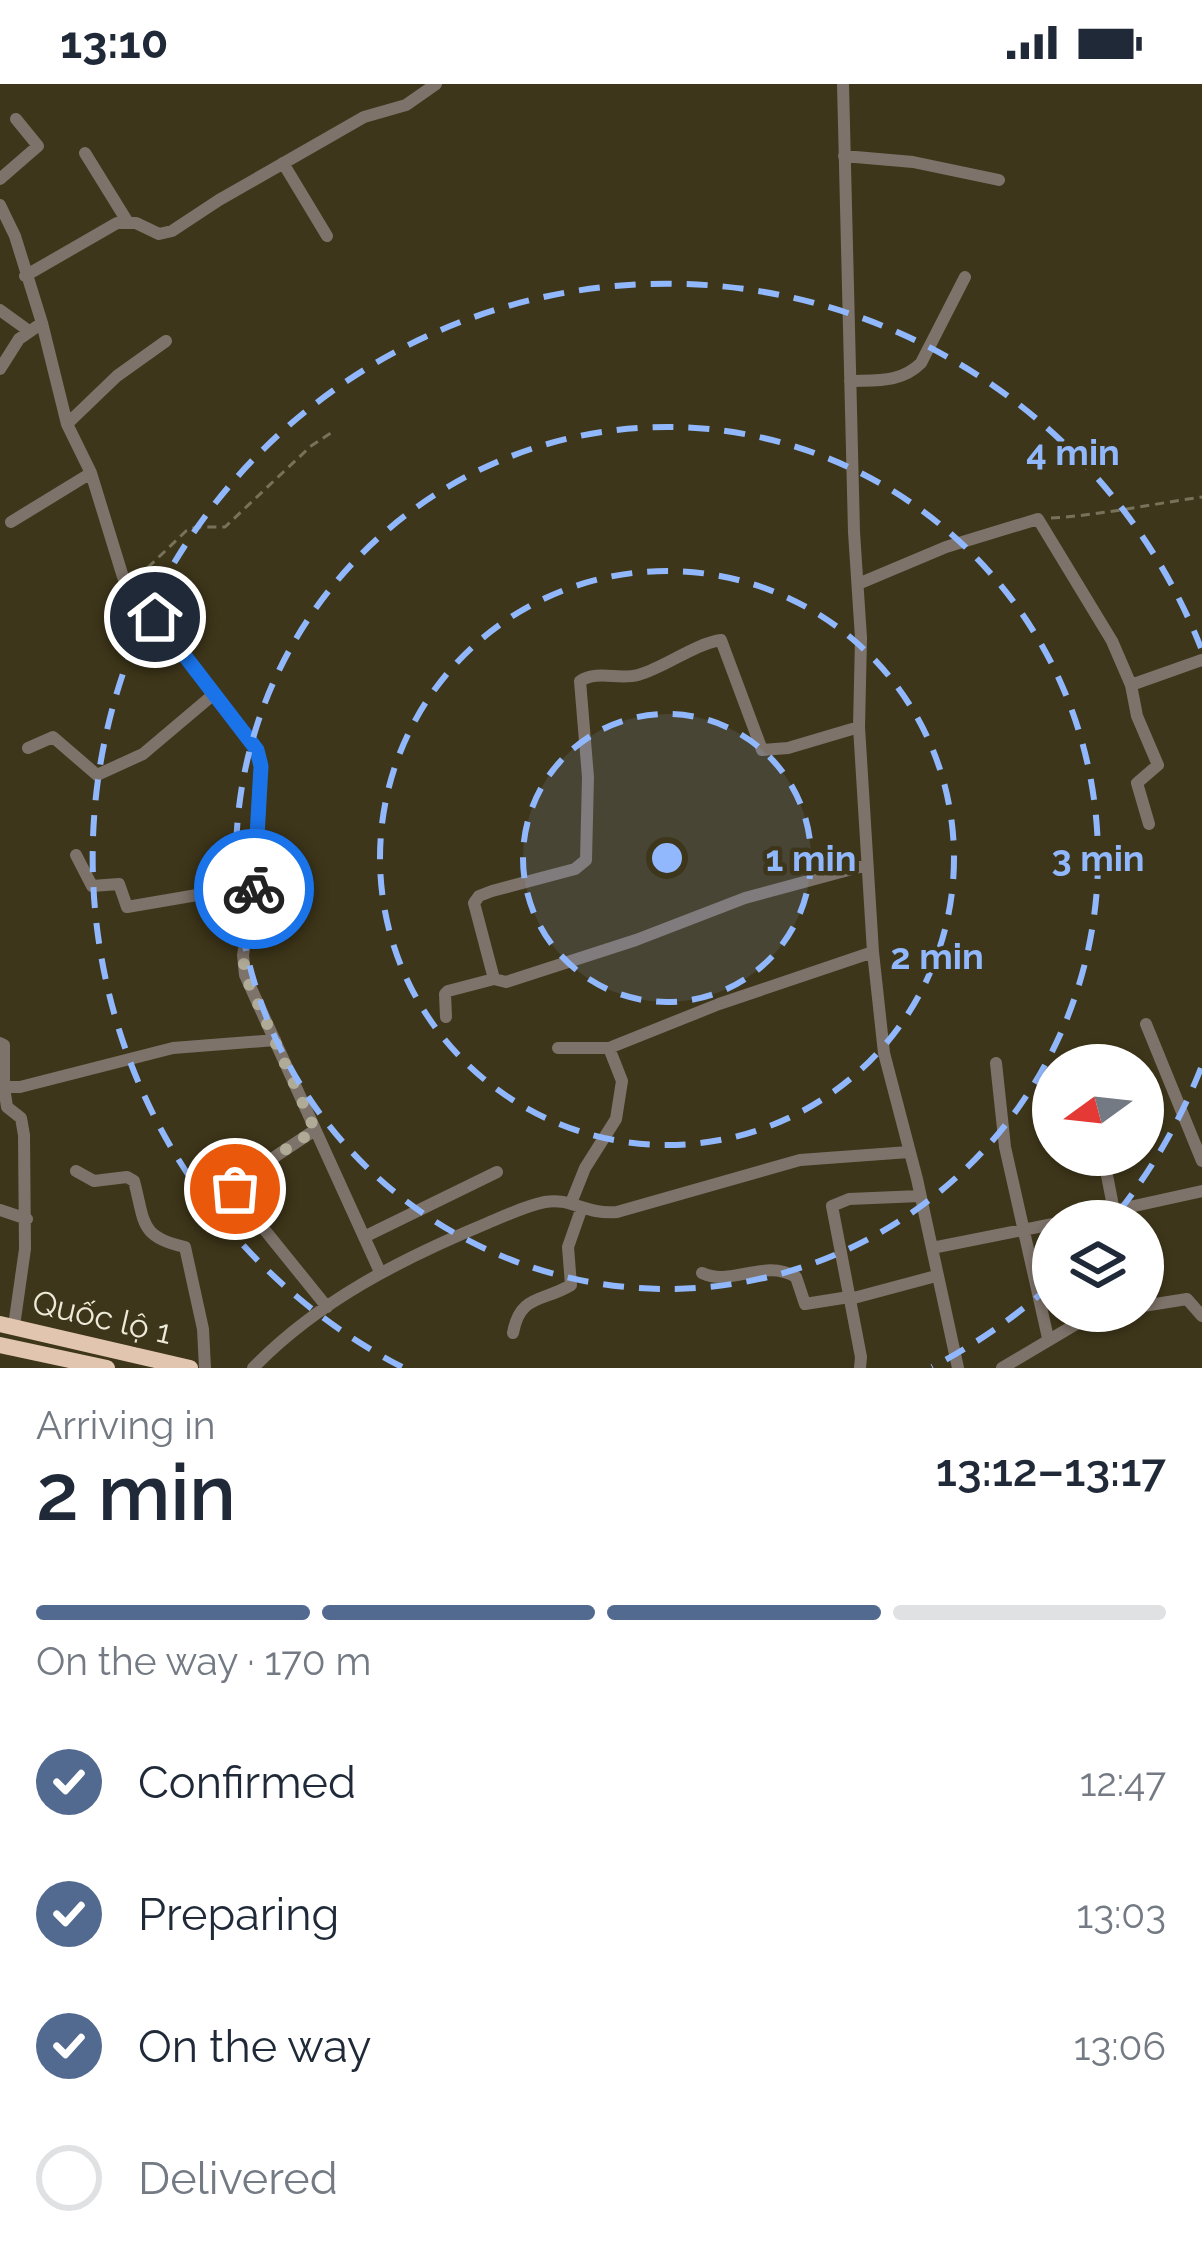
<!DOCTYPE html>
<html lang="en">
<head>
<meta charset="utf-8">
<style>
  :root { --surface:#fff; --page:#f2f2f3; --text:#1f2937; --muted:#747a83; --line:#e0e1e3; --accent:#526990 }
  body { margin:0; font-family:Raleway,sans-serif; background:var(--page); color:var(--text); height:100vh; display:flex; flex-direction:column; font-size:45px; white-space:nowrap }
  * { box-sizing:border-box; margin:0 }
  p { font-size:39px; color:var(--muted) }
  .icon { flex:none; width:66px; height:66px; fill:none; stroke:currentColor; stroke-width:2; stroke-linecap:round; stroke-linejoin:round }
  .map { position:relative; height:1284px; overflow:hidden }
  .drawer { display:flex; flex-direction:column; background:var(--surface); flex:1 }
  .drawer>* { flex:none }
  .needle { width:78px; rotate:255deg }
  .controls { position:absolute; left:1032px; top:960px; display:grid; gap:24px }
  .controls a { display:grid; place-items:center; width:132px; height:132px; border-radius:50%; background:var(--surface); box-shadow:0 3px 9px #0004; font-size:60px }
  .pin { position:absolute; display:grid; place-items:center; width:102px; height:102px; color:#fff; margin:-51px; border:6px solid #fff; border-radius:50%; box-shadow:0 3px 12px #0007 }
  .courier { position:absolute; display:grid; place-items:center; width:120px; height:120px; margin:-60px; border:9px solid #1a73e8; border-radius:50%; background:#fff; color:#222; box-shadow:0 3px 15px #0007 }
  .summary em { font-style:normal; font-weight:600 }
  .summary div { display:flex; flex-direction:column-reverse }
  .summary { display:flex; align-items:center; justify-content:space-between; height:204px; padding:0 36px }
  h1 { font-size:78px; font-weight:600; line-height:90px }
  .bar { display:grid; grid-template-columns:repeat(4,1fr); gap:18px 12px; align-content:center; height:144px; padding:0 36px }
  .bar i { height:15px; border-radius:9px; background:var(--line) }
  .bar .on { background:var(--accent) }
  .bar p { grid-column:span 4 }
  ol { padding:0 36px; list-style:none }
  li { display:flex; align-items:center; gap:36px; height:132px }
  li p { margin-inline-start:auto }
  li .icon { padding:12px; border-radius:50%; background:var(--accent); color:#fff; stroke-width:4 }
  li:last-child { color:var(--muted) }
  li i { width:66px; height:66px; border:6px solid var(--line); border-radius:50% }
  .status { display:flex; justify-content:space-between; align-items:center; height:84px; padding:0 60px; background:var(--surface); direction:ltr }
  .status svg { height:33px; fill:currentColor }
  .map>svg:first-child { display:block }
  .lines { fill:none; stroke-linecap:round; stroke-linejoin:round }
  .path { stroke:#79725a; stroke-width:3; stroke-dasharray:9 6; stroke-linecap:butt }
  .minor { stroke:#7e736a; stroke-width:12 }
  .highway { stroke:#e1c5ae; stroke-width:16 }
  .done { stroke:#b0ab96; stroke-width:12; stroke-dasharray:0 21.6 }
  .route { stroke:#1a73e8; stroke-width:15 }
  .ring { fill:none; stroke:#91b8fd; stroke-width:6; stroke-dasharray:21 15 }
  .labels { text-anchor:middle; dominant-baseline:central; stroke-width:9; stroke-linejoin:round; paint-order:stroke }
  .street-label { font-size:33px; fill:#eeead9; stroke:#3e361a }
  .centre { fill:#91b8fd; stroke:#3e361a; stroke-width:6 }
  .ring-label { font-size:36px; text-anchor:middle; font-weight:bold; fill:#91b8fd; stroke:#3e361a; stroke-width:9; stroke-linejoin:round; paint-order:stroke }
</style>
</head>
<body>
<div class="status"><b>13:10</b><svg viewBox="0 0 49 12"><path d="M0 12V9h3v3zM5 12V6h3v6zM10 12V3h3v9zM15 12V0h3v12zM26 1h20v11H26zM47 4h2v5h-2z"/></svg></div>
<div class="map">
<svg width="1202" height="1284" viewBox="0 0 1202 1284">
  <rect width="100%" height="100%" fill="#3e361a"/>
  <g class="lines">
    <path class="path" d="M 1051,434 C 1102,431 1152,420 1202,413
      M 137,494 L 186,447 L 196,443 L 225,443 L 311,362 L 331,349"/>
    <path class="minor" d="M 843,0 L 854,448 L 861,554 L 859,643 L 873,868 L 884,969 L 917,1095 L 958,1284
      M 85,69 L 127,137
      M 844,72 L 913,78 L 999,96
      M 283,79 L 327,152
      M 0,95 L 38,62 L 16,35
      M 0,121 L 15,152 L 42,239 L 67,340 L 91,389 L 123,493 L 258,666 L 261,682 L 257,789 L 243,871 L 245,891 L 380,1188
      M 25,192 L 117,139 L 136,139 L 159,150 L 172,147 L 219,116 L 364,33 L 406,21 L 436,0
      M 0,226 L 29,247
      M 0,285 L 19,255 L 42,239
      M 850,297 C 877,296 901,299 921,279 L 965,193
      M 67,340 L 117,292 L 166,257
      M 11,438 L 91,389
      M 858,500 L 946,463 L 1038,435 L 1112,557 L 1131,601 L 1202,576
      M 1131,601 L 1137,632 L 1158,681 L 1137,699 L 1149,740
      M 859,643 L 788,664 L 762,666 L 721,556 C 694,560 666,583 638,591 C 618,596 598,586 580,597 L 588,693 L 586,776 L 575,785 L 492,807 L 479,812 L 474,819 L 494,895 L 506,898 L 636,856 L 745,814 L 867,781
      M 28,664 L 53,653 L 97,691 L 143,670 L 214,610
      M 76,771 L 92,802 L 119,800 L 127,823 L 197,811 L 254,809
      M 446,933 L 445,910 L 448,907 L 494,895
      M 1146,940 L 1202,1077
      M 0,959 L 4,961 L 4,1003 L 20,1003 L 173,964 L 275,956
      M 558,964 L 609,964 L 622,997 L 616,1035 L 585,1084 L 571,1119
      M 609,964 L 719,920 L 873,868
      M 1084,968 L 1086,981
      M 996,979 L 1005,1063 L 1048,1254
      M 4,1003 L 7,1023 L 21,1034 L 24,1051 L 25,1165 L 14,1242
      M 315,1046 L 255,1086 L 234,1108 L 327,1223
      M 1103,1071 L 1114,1127
      M 76,1087 L 94,1097 L 127,1093 L 134,1097 C 145,1138 139,1153 185,1163 L 203,1245 L 205,1284
      M 0,1126 L 27,1135
      M 1066,1137 L 1202,1107
      M 364,1153 L 497,1088
      M 932,1164 L 1053,1140
      M 702,1189 C 732,1203 764,1174 796,1193 L 805,1220 L 849,1213
      M 850,1215 L 936,1192
      M 1143,1222 L 1187,1215 L 1202,1232
      M 513,1249 C 520,1210 543,1218 571,1201 L 568,1163 L 581,1126
      M 253,1284 C 317,1218 399,1176 483,1141 C 503,1133 524,1122 545,1118 C 571,1113 585,1131 617,1128 L 800,1076 L 909,1068
      M 860,1284 L 861,1273 L 832,1122 L 849,1115 L 920,1112
      M 1002,1284 L 1098,1227"/>
    <path class="highway" d="M 0,1240 L 190,1284
      M 0,1261 L 107,1284"/>
  </g>
  <g class="lines">
    <path class="done" d="M 235,1105 L 255,1086 L 315,1046 L 245,891 L 243,871 L 254,805"/>
    <path class="route" d="M 155,533 L 257,666 L 261,682 L 254,805"/>
  </g>
  <circle cx="667" cy="774" r="144" fill="#91b8fd" fill-opacity=".12"/>
  <g class="ring">
    <circle cx="667" cy="774" r="144"/>
    <circle cx="667" cy="774" r="287"/>
    <circle cx="667" cy="774" r="431"/>
    <path d="M1201 984A574 574 0 0 1 1113 1135M1051 1201A574 574 0 0 1 932 1283M402 1283A574 574 0 1 1 1201 564"/>
  </g>
  <g class="labels">
    <g class="street-label">
      <text transform="translate(102 1233) rotate(13)">Quốc lộ 1</text>
    </g>
  </g>
  <circle cx="667" cy="774" r="18" class="centre"/>
  <g class="ring-label">
    <text x="1073" y="381">4 min</text>
    <text x="811" y="787">1 min</text>
    <text x="1098" y="787">3 min</text>
    <text x="937" y="885">2 min</text>
  </g>
</svg>
<div class="controls">
<a><svg class="needle" viewBox="-14 -14 28 28"><path d="M0-13l5 13h-10z" fill="#e53935"/><path d="M0 13l5-13h-10z" fill="#747a83"/></svg></a>
<a><svg class="icon" aria-label="layers" viewBox="0 0 24 24"><path d="M12 4l9 5-9 5-9-5zM3 14l9 5 9-5"/></svg></a>
</div>
<div class="pin" style="left:235px;top:1105px;background:#ea580c"><svg class="icon" aria-label="bag" viewBox="0 0 24 24"><path d="M5 8h14l-1 12H6zM9 8a3 3 0 0 1 6 0"/></svg></div>
<div class="pin" style="left:155px;top:533px;background:#1f2937"><svg class="icon" aria-label="home" viewBox="0 0 24 24"><path d="M3 11l9-7 9 7M6 9v11h12V9"/></svg></div>
<div class="courier" style="left:254px;top:805px"><svg class="icon" aria-label="bike" viewBox="0 0 24 24"><circle cx="6" cy="16" r="4"/><circle cx="18" cy="16" r="4"/><path d="M6 16l4-8h5l3 8M10 8l3 8H6M13 5h3"/></svg></div>
</div>
<section class="drawer">
<div class="summary"><div><h1>2 min</h1><p>Arriving in</p></div><em>13:12–13:17</em></div>
<div class="bar"><i class="on"></i><i class="on"></i><i class="on"></i><i></i><p>On the way · 170 m</p></div>
<ol>
<li><svg class="icon" aria-label="check" viewBox="0 0 24 24"><path d="M5 12l5 5 9-10"/></svg>Confirmed<p>12:47</p></li>
<li><svg class="icon" aria-label="check" viewBox="0 0 24 24"><path d="M5 12l5 5 9-10"/></svg>Preparing<p>13:03</p></li>
<li><svg class="icon" aria-label="check" viewBox="0 0 24 24"><path d="M5 12l5 5 9-10"/></svg>On the way<p>13:06</p></li>
<li><i></i>Delivered</li>
</ol>
</section>
</body>
</html>
